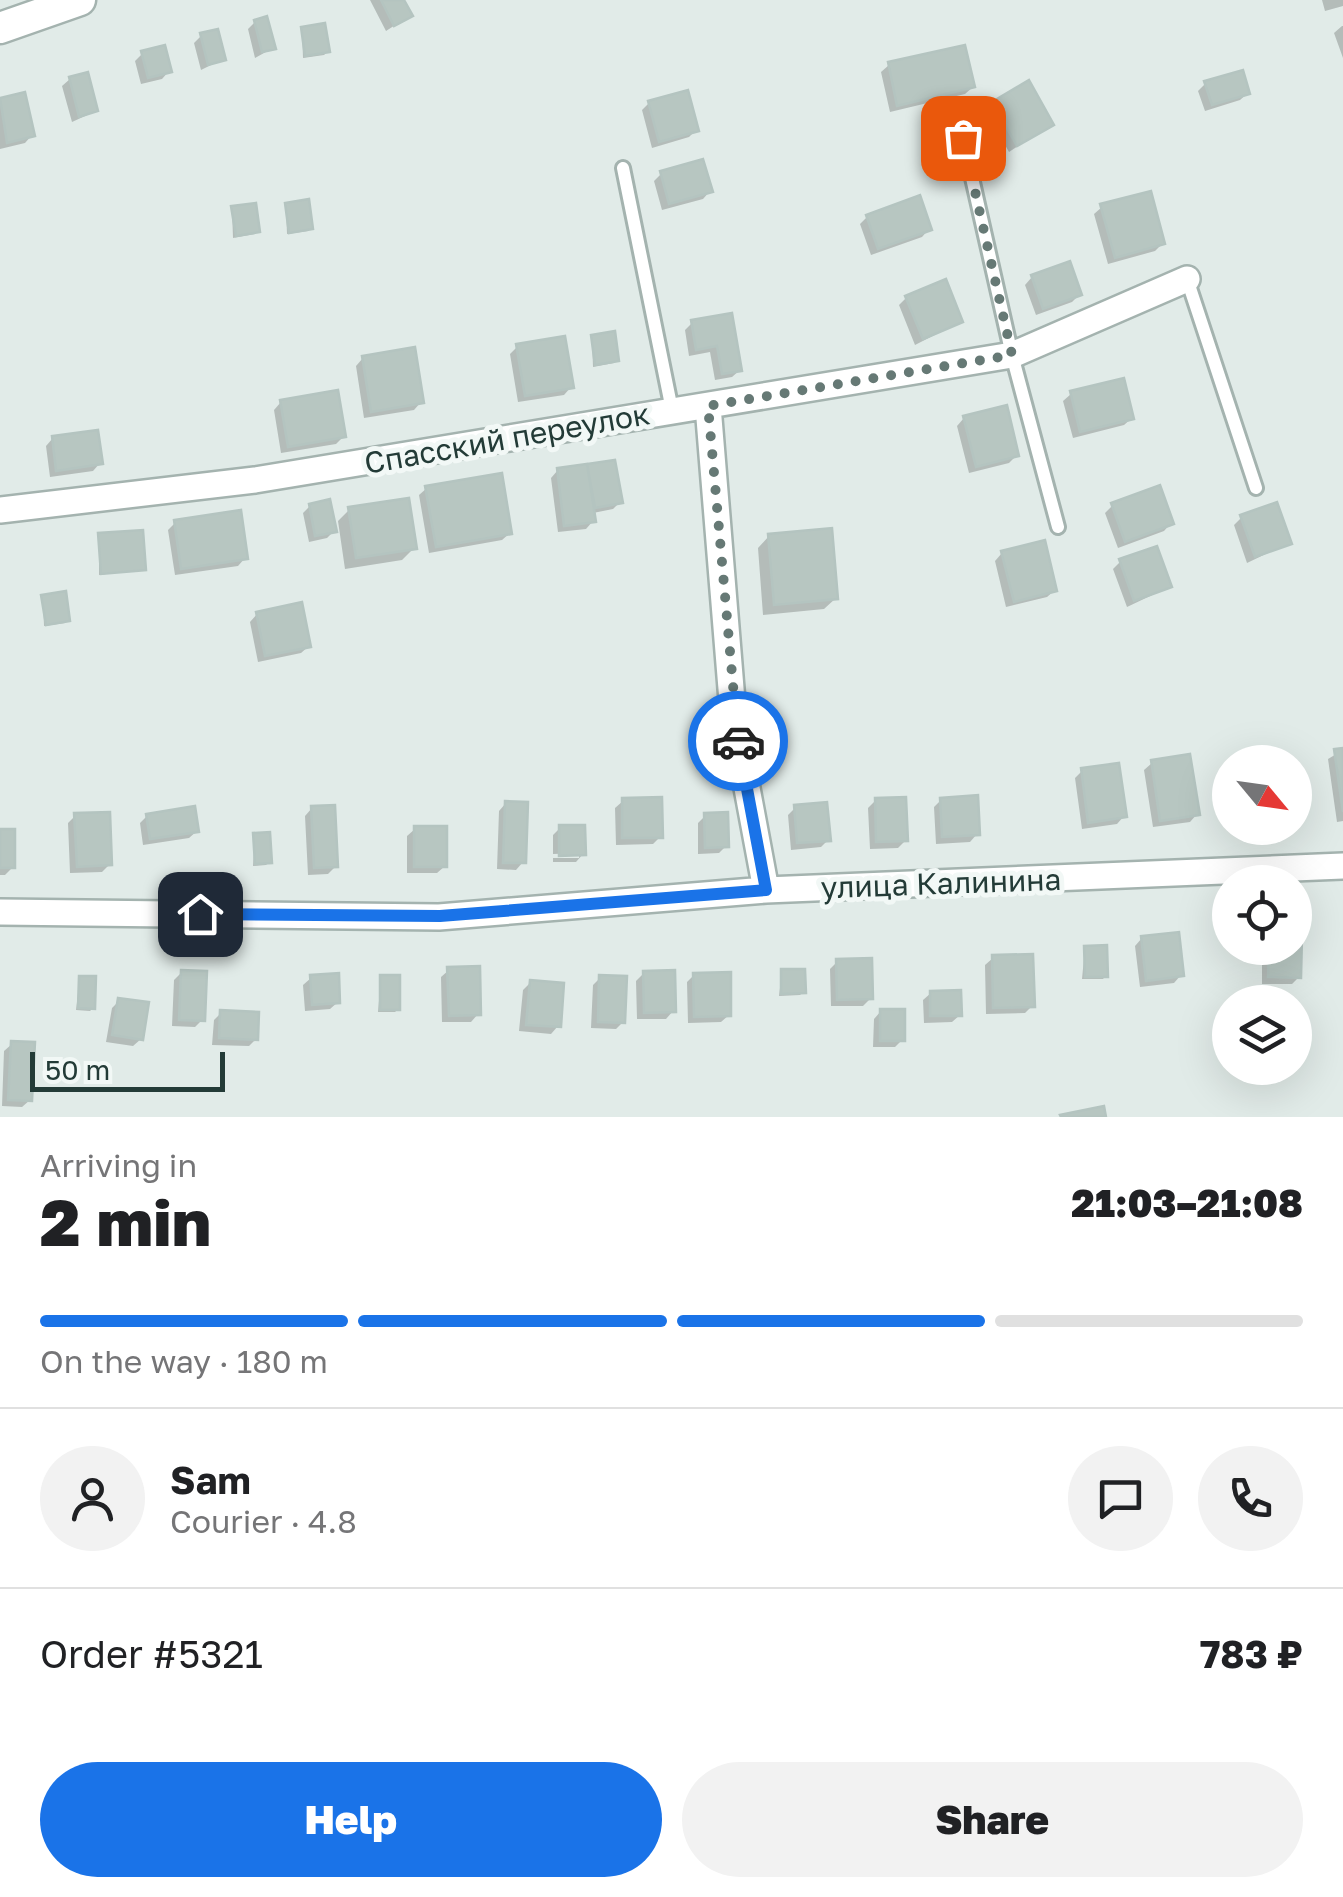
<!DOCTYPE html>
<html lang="en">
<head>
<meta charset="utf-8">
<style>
  :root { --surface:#fff; --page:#f2f2f2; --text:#202124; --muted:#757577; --line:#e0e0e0; --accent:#1a73e8 }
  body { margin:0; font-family:"Golos Text",sans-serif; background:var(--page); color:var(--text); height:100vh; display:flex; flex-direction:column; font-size:38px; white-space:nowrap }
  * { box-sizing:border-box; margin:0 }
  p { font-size:32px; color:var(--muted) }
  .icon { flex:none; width:55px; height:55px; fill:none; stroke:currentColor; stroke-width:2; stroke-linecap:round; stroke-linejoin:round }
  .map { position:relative; height:1117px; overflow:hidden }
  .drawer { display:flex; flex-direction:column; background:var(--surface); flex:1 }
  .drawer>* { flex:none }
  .needle { width:65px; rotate:119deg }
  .tools { position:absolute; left:1212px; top:745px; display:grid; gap:20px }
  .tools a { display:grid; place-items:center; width:100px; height:100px; border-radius:50%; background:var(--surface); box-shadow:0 10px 40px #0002; font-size:50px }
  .scale { position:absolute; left:30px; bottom:25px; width:195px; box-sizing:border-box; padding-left:10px; border:5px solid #233b37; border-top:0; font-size:28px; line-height:35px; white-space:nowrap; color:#233b37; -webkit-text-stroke:8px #f2f8f6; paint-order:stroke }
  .pin { position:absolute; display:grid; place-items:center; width:85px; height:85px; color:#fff; margin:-42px; border-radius:20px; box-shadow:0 5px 15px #0006 }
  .courier { position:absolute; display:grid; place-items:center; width:100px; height:100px; margin:-50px; border:8px solid #1a73e8; border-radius:50%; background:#fff; color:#222; box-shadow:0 2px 12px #0007 }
  .headline em { font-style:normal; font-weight:800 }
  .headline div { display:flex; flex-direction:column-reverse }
  .headline { display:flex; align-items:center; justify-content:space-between; height:170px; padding:0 40px }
  h1 { font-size:65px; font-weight:800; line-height:75px }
  .bar { display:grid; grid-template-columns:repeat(4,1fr); gap:15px 10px; align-content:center; height:120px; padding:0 40px }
  .bar i { height:12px; border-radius:8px; background:var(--line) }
  .bar .active { background:var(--accent) }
  .bar p { grid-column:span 4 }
  .line { display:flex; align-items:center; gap:25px; padding:0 40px; border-top:2px solid var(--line) }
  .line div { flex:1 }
  .round { display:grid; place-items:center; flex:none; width:105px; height:105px; border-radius:52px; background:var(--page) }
  .primary-button { display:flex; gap:20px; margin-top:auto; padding:20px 40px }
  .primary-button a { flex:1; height:115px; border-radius:60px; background:var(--accent); color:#fff; font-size:40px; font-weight:800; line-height:115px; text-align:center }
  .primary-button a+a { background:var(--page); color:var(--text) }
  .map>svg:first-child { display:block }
  .shadow { fill:#0003 }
  .building { fill:#b7c6c1; stroke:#b4c4c0; stroke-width:2.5 }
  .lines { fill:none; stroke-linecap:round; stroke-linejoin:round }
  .service-casing { stroke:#a4b3af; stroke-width:18 }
  .minor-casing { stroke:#a4b3af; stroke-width:30 }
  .tertiary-casing { stroke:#a4b3af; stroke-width:35 }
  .service { stroke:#fff; stroke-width:12 }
  .minor { stroke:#fff; stroke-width:25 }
  .tertiary { stroke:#fff; stroke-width:30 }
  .done { stroke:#667975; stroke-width:10; stroke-dasharray:0 18 }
  .route { stroke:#1a73e8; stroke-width:12 }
  .labels { text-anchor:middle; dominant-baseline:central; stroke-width:10; stroke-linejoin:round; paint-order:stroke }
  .street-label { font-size:30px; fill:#233b37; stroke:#f2f8f6 }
</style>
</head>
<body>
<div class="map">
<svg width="1343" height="1117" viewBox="0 0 1343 1117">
  <rect width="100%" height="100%" fill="#e1ebe8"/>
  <path class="shadow" d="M 370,0 L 401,0 L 409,16 L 386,31 Z
    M 1322,0 L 1343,0 L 1343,6 L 1325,11 Z
    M 255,22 L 273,48 L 255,58 L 248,29 Z
    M 1342,26 L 1343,26 L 1343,58 L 1334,33 Z
    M 302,29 L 327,52 L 324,55 L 303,58 Z
    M 201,36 L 223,59 L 201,70 L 194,43 Z
    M 142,54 L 169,71 L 162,79 L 141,84 L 135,61 Z
    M 889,65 L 973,87 L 965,94 L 890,112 L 881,72 Z
    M 70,79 L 96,111 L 72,122 L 62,86 Z
    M 1206,83 L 1248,93 L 1240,100 L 1205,111 L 1198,91 Z
    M 23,95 L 32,135 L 25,143 L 0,149 L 0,101 Z
    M 649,103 L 696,130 L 689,137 L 652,148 L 642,110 Z
    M 993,104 L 1051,124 L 1009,152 L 986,111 Z
    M 661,174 L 710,191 L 703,199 L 662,210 L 654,181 Z
    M 286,206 L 311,228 L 308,231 L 287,234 Z
    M 1102,207 L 1162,244 L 1155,251 L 1108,264 L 1094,214 Z
    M 232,209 L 258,231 L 255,234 L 233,238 Z
    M 867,217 L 929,229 L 922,237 L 871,255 L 860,224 Z
    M 1032,277 L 1079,295 L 1072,302 L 1036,315 L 1025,285 Z
    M 906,298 L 960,322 L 915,345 L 899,305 Z
    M 730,316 L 740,370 L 732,377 L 715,380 L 710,352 L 689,356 L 685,330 L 692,323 Z
    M 592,338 L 617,360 L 614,363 L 593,367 Z
    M 517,347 L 571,387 L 564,395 L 518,402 L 510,354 Z
    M 363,358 L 421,402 L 414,410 L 364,418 L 356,366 Z
    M 1071,394 L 1132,418 L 1124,425 L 1073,438 L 1063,401 Z
    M 281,402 L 343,437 L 336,444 L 281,453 L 274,410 Z
    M 964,418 L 1017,455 L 1009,463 L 969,473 L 957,426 Z
    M 53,438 L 100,463 L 93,471 L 50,477 L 46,446 Z
    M 613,462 L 620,502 L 613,509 L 593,513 L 593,521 L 586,529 L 558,532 L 551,478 L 558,470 Z
    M 427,488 L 510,533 L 502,540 L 429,553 L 419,495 Z
    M 1113,505 L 1171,523 L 1164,531 L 1118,548 L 1105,513 Z
    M 310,506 L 334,531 L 327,538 L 309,542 L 303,513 Z
    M 349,510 L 414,548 L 402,560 L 345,569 L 338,521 Z
    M 1241,518 L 1289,543 L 1247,563 L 1234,525 Z
    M 176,522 L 245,558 L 238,566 L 175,575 L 168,530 Z
    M 99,536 L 143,569 L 99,575 Z
    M 769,536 L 836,598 L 824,609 L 763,615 L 758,548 Z
    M 1002,553 L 1055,590 L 1047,597 L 1006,607 L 995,561 Z
    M 1121,561 L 1169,587 L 1127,607 L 1113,569 Z
    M 43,598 L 68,620 L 65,623 L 44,626 Z
    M 257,614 L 309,646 L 301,653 L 258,662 L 250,622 Z
    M 1343,750 L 1343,821 L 1337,822 L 1328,759 Z
    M 1264,758 L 1265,762 L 1243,762 Z
    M 1152,763 L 1197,814 L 1190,822 L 1153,827 L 1144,770 Z
    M 1230,768 L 1230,792 L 1226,772 Z
    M 1082,771 L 1124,816 L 1117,824 L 1082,829 L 1075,778 Z
    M 876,800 L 906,840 L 898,848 L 870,849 L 868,808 Z
    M 941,800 L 977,834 L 970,842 L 936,844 L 934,807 Z
    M 623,801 L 660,837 L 653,844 L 616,845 L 615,808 Z
    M 506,803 L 523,862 L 516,870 L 497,869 L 499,811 Z
    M 312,808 L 336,866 L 328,874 L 308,875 L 305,816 Z
    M 795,808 L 828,840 L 821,847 L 791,850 L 788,815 Z
    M 75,816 L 110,864 L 102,872 L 70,873 L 68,823 Z
    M 147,816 L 197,831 L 189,838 L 143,845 L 140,823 Z
    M 705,816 L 726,846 L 719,853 L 698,854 L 698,823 Z
    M 560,828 L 583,854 L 576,862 L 553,862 L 553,858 L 579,858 L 579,853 L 553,854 L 553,835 Z
    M 415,829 L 445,866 L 437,873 L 407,873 L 407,836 Z
    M 0,831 L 13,867 L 5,875 L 0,875 Z
    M 255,835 L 269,862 L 266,865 L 253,866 Z
    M 1142,938 L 1181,975 L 1174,983 L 1140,987 L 1135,946 Z
    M 1295,938 L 1299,977 L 1292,984 L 1262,984 L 1262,948 L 1295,948 Z
    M 1085,948 L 1106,975 L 1103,979 L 1082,979 Z
    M 993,958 L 1032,1006 L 1025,1013 L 986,1014 L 985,965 Z
    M 838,961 L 871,998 L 863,1006 L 831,1006 L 830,969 Z
    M 449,970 L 478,1014 L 471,1022 L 442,1022 L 441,977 Z
    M 182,972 L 202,1020 L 195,1027 L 172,1026 L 174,980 Z
    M 782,972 L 803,992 L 800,995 L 779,996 Z
    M 644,973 L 673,1011 L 666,1019 L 637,1019 L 636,981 Z
    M 694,975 L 729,1015 L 721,1022 L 688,1023 L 687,982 Z
    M 80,978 L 93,1008 L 90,1011 L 76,1010 Z
    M 311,978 L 338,1002 L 330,1009 L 305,1011 L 303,985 Z
    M 381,978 L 398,1009 L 395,1012 L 378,1012 Z
    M 600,978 L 623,1022 L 616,1029 L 591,1028 L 593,985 Z
    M 530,983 L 558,1026 L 551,1034 L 519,1031 L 523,990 Z
    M 931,993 L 960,1015 L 952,1022 L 924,1023 L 923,1000 Z
    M 119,1001 L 141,1039 L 133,1046 L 106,1042 L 112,1008 Z
    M 881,1011 L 902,1040 L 895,1047 L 873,1047 L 874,1019 Z
    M 221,1013 L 256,1039 L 249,1046 L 212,1045 L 214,1020 Z
    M 12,1044 L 30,1100 L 22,1107 L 2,1106 L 4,1051 Z"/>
  <path class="building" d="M 381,0 L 404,0 L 413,16 L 394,26 Z
    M 267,16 L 276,49 L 262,52 L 254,20 Z
    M 325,23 L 330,52 L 305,56 L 301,27 Z
    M 218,29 L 226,60 L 208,65 L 200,33 Z
    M 165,45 L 172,72 L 148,78 L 141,51 Z
    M 965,45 L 975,87 L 897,106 L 888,62 Z
    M 1243,70 L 1250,94 L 1212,105 L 1204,81 Z
    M 88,72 L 98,111 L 79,117 L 69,77 Z
    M 1029,80 L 1054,125 L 1017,146 L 992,102 Z
    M 688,90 L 699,131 L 659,142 L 648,101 Z
    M 25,92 L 35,136 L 7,143 L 0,98 Z
    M 703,159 L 713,192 L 669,204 L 660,171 Z
    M 1151,191 L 1165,244 L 1115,258 L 1100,204 Z
    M 920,195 L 932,230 L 878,249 L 866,215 Z
    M 309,199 L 313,229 L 289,233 L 285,203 Z
    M 256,203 L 260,232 L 236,236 L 231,206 Z
    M 1070,261 L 1082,295 L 1043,309 L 1031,275 Z
    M 946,279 L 963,322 L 923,339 L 905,296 Z
    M 732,313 L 742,371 L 722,374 L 717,346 L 696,350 L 691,320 Z
    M 615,331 L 619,361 L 595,365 L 591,335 Z
    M 565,336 L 574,388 L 525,396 L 516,344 Z
    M 415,347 L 424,403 L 371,412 L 362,356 Z
    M 1124,378 L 1134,419 L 1080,432 L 1070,391 Z
    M 338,390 L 346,437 L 288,447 L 280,400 Z
    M 1007,405 L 1019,456 L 976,467 L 963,416 Z
    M 98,430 L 103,464 L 56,471 L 52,436 Z
    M 615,460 L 623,503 L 595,508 L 587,464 Z
    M 587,464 L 596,522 L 564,526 L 557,468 Z
    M 502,473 L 512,534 L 436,547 L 425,486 Z
    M 1160,485 L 1174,524 L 1125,542 L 1111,503 Z
    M 409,498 L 417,549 L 356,558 L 348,507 Z
    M 330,499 L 337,532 L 315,536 L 309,504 Z
    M 1277,502 L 1292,544 L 1255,557 L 1240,515 Z
    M 241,510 L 248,559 L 181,569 L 174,520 Z
    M 832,528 L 838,599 L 774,605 L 768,534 Z
    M 143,530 L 146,570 L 101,574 L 98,533 Z
    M 1045,540 L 1057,591 L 1014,602 L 1001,551 Z
    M 1157,546 L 1172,587 L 1134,601 L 1119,559 Z
    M 66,591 L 70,621 L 46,625 L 41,595 Z
    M 302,602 L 311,647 L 265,656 L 256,612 Z
    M 1343,748 L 1343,812 L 1334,749 Z
    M 1190,754 L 1200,815 L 1160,821 L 1151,760 Z
    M 1119,763 L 1127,817 L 1088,823 L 1081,768 Z
    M 978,795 L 980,835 L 942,837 L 940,798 Z
    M 662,797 L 663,838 L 622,838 L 622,798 Z
    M 906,797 L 908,841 L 876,842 L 875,798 Z
    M 505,801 L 528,802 L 526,863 L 503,863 Z
    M 827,802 L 831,841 L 797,843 L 794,805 Z
    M 335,805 L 338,867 L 314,868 L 311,806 Z
    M 195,806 L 199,832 L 150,839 L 146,814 Z
    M 110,812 L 112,865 L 77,867 L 74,813 Z
    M 728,812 L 729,847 L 705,848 L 704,813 Z
    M 559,825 L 585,825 L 586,855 L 559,856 Z
    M 414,826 L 447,826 L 447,867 L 414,867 Z
    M 0,829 L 15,829 L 15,868 L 0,868 Z
    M 270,832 L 272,863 L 255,864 L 253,833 Z
    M 1179,932 L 1184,976 L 1146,981 L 1141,936 Z
    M 1295,936 L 1302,936 L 1301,978 L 1268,977 L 1269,948 L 1295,948 Z
    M 1107,945 L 1108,977 L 1085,977 L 1084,946 Z
    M 1033,954 L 1035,1007 L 993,1008 L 992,955 Z
    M 872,958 L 873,999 L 837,1000 L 836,959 Z
    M 480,966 L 481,1015 L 449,1016 L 447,967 Z
    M 781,969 L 805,969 L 806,993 L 781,994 Z
    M 181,970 L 207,971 L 205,1021 L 179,1020 Z
    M 675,970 L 676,1012 L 644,1013 L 643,971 Z
    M 731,972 L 731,1016 L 694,1017 L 693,973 Z
    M 339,973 L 340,1003 L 312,1005 L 310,975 Z
    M 380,975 L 400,975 L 400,1010 L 380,1010 Z
    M 599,975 L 627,976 L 625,1023 L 598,1022 Z
    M 79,976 L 96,976 L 95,1009 L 78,1008 Z
    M 530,980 L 564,983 L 561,1027 L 526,1025 Z
    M 961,990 L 962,1016 L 930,1016 L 930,991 Z
    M 118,998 L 149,1002 L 143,1040 L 112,1035 Z
    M 880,1009 L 905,1009 L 905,1041 L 880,1041 Z
    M 220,1010 L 259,1012 L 258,1040 L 219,1038 Z
    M 11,1041 L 35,1042 L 32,1101 L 8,1100 Z
    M 1104,1106 L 1106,1117 L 1061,1117 L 1060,1115 Z"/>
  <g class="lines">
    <g class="service-casing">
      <path id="service" d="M 963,138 L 1012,355 L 1058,527
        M 623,168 L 672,410
        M 1187,279 L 1256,488"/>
    </g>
    <g class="minor-casing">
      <path id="minor" d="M 708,406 L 733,713 L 766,890
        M 0,510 L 255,480 L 1012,355 L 1187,279
        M 0,912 L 439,917 L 766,890 L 1343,866"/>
    </g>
    <g class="tertiary-casing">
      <path id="tertiary" d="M 0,28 L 80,0"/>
    </g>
    <use href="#service" class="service"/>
    <use href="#minor" class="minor"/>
    <use href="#tertiary" class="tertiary"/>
  </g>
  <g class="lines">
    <path class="done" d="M 738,741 L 708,406 L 1012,355 L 963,138"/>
    <path class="route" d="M 200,914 L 440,916 L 766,890 L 738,741"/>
  </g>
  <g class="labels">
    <g class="street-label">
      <text transform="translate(507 438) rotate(-10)">Спасский переулок</text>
      <text transform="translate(941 883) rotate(-2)">улица Калинина</text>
    </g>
  </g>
</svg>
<div class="tools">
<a><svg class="needle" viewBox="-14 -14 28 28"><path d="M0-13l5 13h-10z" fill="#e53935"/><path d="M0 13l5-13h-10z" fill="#757577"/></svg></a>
<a><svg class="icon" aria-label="locate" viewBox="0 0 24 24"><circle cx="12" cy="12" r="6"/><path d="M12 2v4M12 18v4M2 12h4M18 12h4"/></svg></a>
<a><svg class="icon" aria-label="layers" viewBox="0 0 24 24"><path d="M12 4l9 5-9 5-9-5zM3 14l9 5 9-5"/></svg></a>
</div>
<div class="scale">50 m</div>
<div class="pin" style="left:963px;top:138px;background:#ea580c"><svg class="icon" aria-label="bag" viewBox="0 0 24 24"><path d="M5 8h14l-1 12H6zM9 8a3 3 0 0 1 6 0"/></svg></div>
<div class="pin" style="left:200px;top:914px;background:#1f2937"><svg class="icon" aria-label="home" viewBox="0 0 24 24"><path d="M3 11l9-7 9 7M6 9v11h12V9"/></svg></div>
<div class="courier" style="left:738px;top:741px"><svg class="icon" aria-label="car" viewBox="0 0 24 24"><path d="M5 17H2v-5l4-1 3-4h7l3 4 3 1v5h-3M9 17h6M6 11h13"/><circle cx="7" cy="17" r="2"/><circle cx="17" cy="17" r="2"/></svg></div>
</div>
<section class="drawer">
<div class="headline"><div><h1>2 min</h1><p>Arriving in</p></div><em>21:03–21:08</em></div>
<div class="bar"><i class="active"></i><i class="active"></i><i class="active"></i><i></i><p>On the way · 180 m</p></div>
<div class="line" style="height:180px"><a class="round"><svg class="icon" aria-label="person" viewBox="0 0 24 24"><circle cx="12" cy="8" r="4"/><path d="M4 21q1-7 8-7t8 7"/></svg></a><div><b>Sam</b><p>Courier · 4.8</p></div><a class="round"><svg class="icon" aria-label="chat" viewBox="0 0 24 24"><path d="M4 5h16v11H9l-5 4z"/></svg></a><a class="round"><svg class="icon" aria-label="phone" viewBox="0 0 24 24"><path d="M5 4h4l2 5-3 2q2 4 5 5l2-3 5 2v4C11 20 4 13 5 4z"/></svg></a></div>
<div class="line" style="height:130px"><div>Order #5321</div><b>783 ₽</b></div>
<div class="primary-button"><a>Help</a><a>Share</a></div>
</section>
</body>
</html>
